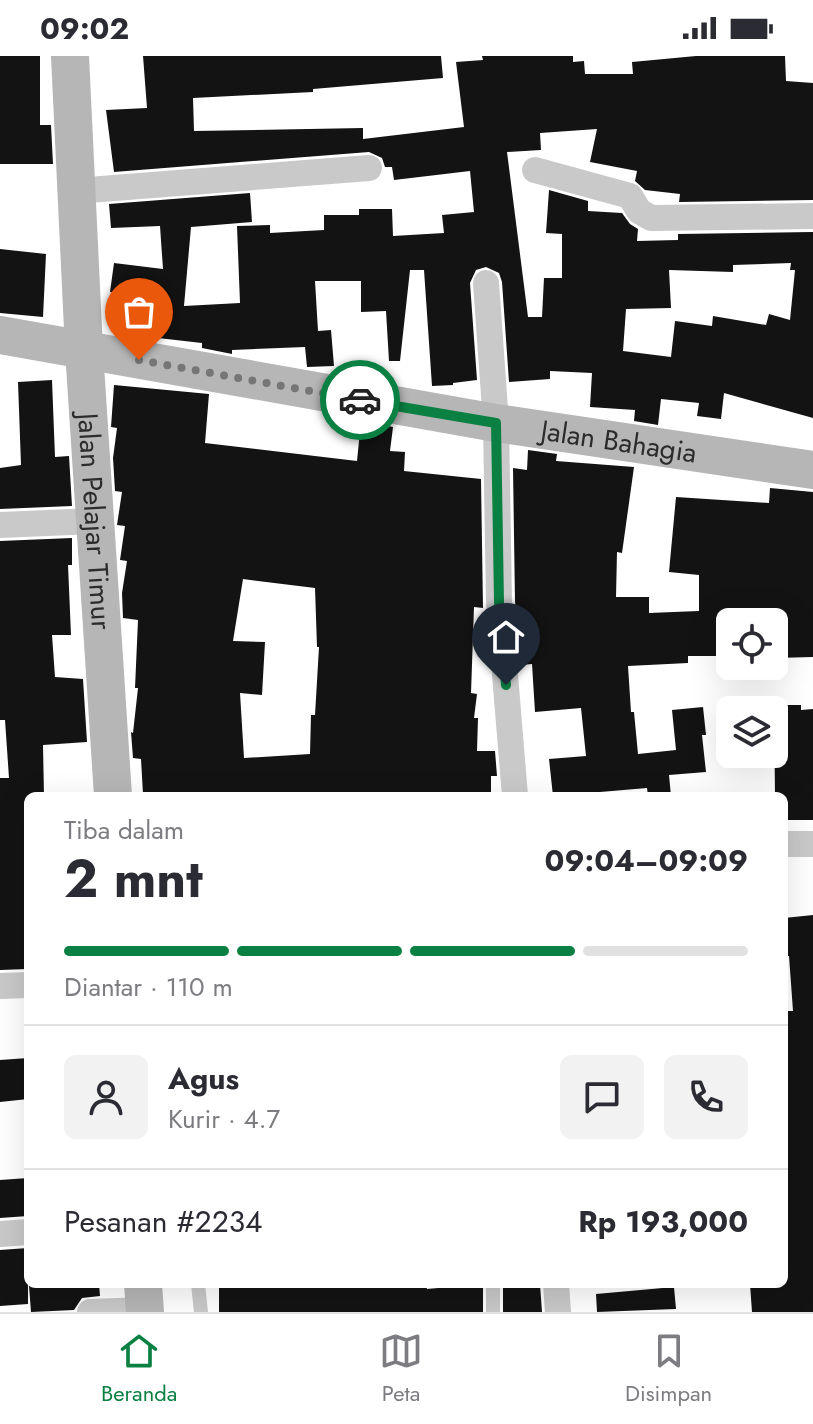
<!DOCTYPE html>
<html lang="id">
<head>
<meta charset="utf-8">
<style>
  :root { --surface:#fff; --page:#f2f2f3; --text:#2b2b33; --muted:#7c7c81; --line:#e1e1e2; --accent:#0b8043 }
  body { margin:0; font-family:Jost,sans-serif; background:var(--page); color:var(--text); height:100vh; display:flex; flex-direction:column; font-size:30px; white-space:nowrap }
  * { box-sizing:border-box; margin:0 }
  p { font-size:26px; color:var(--muted) }
  .icon { flex:none; width:44px; height:44px; fill:none; stroke:currentColor; stroke-width:2; stroke-linecap:round; stroke-linejoin:round }
  .map { position:relative; flex:1; overflow:hidden }
  .drawer { position:absolute; left:24px; top:736px; width:764px; height:496px; display:flex; flex-direction:column; background:var(--surface); border-radius:12px; box-shadow:0 8px 32px #0002 }
  .drawer>* { flex:none }
  .fabs { position:absolute; left:716px; top:552px; display:grid; gap:16px }
  .fabs a { display:grid; place-items:center; width:72px; height:72px; border-radius:12px; background:var(--surface); box-shadow:0 8px 32px #0002; font-size:40px }
  .pin { position:absolute; display:grid; place-items:center; width:68px; height:68px; color:#fff; margin:-82px -34px; border-radius:50% 50% 50% 0; rotate:-45deg; box-shadow:0 0 8px #0007 }
  .pin .icon { rotate:45deg }
  .courier { position:absolute; display:grid; place-items:center; width:80px; height:80px; margin:-40px; border:6px solid #0b8043; border-radius:50%; background:#fff; color:#222; box-shadow:0 2px 10px #0007 }
  .headline em { font-style:normal; font-weight:700 }
  .headline div { display:flex; flex-direction:column-reverse }
  .headline { display:flex; align-items:center; justify-content:space-between; height:136px; padding:0 40px }
  h1 { font-size:52px; font-weight:700; line-height:60px }
  .bar { display:grid; grid-template-columns:repeat(4,1fr); gap:12px 8px; align-content:center; height:96px; padding:0 40px }
  .bar i { height:10px; border-radius:6px; background:var(--line) }
  .bar .active { background:var(--accent) }
  .bar p { grid-column:span 4 }
  .line { display:flex; align-items:center; gap:20px; padding:0 40px; border-top:2px solid var(--line) }
  .line div { flex:1 }
  .round { display:grid; place-items:center; flex:none; width:84px; height:84px; border-radius:12px; background:var(--page) }
  .status { display:flex; justify-content:space-between; align-items:center; height:56px; padding:0 40px; background:var(--surface); direction:ltr }
  .status svg { height:22px; fill:currentColor }
  .menu { display:flex; justify-content:space-around; align-items:center; height:112px; border-top:2px solid var(--line); background:var(--surface); font-size:22px; color:var(--muted) }
  .menu a { display:grid; justify-items:center; gap:4px }
  .menu .active { color:var(--accent) }
  .map>svg:first-child { display:block }
  .building { fill:#131313; fill-rule:evenodd }
  .lines { fill:none; stroke-linecap:round; stroke-linejoin:round }
  .lane { stroke:#c9c9c9; stroke-width:14 }
  .street { stroke:#c9c9c9; stroke-width:26 }
  .secondary { stroke:#b6b6b6; stroke-width:38 }
  .done { stroke:#767676; stroke-width:8; stroke-dasharray:0 14.4 }
  .route { stroke:#0b8043; stroke-width:10 }
  .labels { text-anchor:middle; dominant-baseline:central; stroke-width:8; stroke-linejoin:round; paint-order:stroke }
  .street-label { font-size:28px; fill:#2c2c2c; stroke:#fff }
</style>
</head>
<body>
<div class="status"><b>09:02</b><svg viewBox="0 0 49 12"><path d="M0 12V9h3v3zM5 12V6h3v6zM10 12V3h3v9zM15 12V0h3v12zM26 1h20v11H26zM47 4h2v5h-2z"/></svg></div>
<div class="map">
<svg width="813" height="1256" viewBox="0 0 813 1256">
  <rect width="100%" height="100%" fill="#fff"/>
  <path class="building" d="M 0,0 L 40,0 L 40,69 L 51,69 L 53,108 L 0,108 Z
    M 143,0 L 441,0 L 443,22 L 313,33 L 313,36 L 193,42 L 194,75 L 363,72 L 363,83 L 464,71 L 456,6 L 483,4 L 482,0 L 573,0 L 573,6 L 584,5 L 585,18 L 633,18 L 632,6 L 696,0 L 785,0 L 786,25 L 813,27 L 813,144 L 679,146 L 680,138 L 645,134 L 635,125 L 637,115 L 590,106 L 597,73 L 540,77 L 541,94 L 507,96 L 528,261 L 542,261 L 544,222 L 562,222 L 562,178 L 546,177 L 549,134 L 588,145 L 588,155 L 622,157 L 630,168 L 638,173 L 637,185 L 678,184 L 678,178 L 813,176 L 813,362 L 724,337 L 721,363 L 697,360 L 699,347 L 661,343 L 658,369 L 634,365 L 635,354 L 590,351 L 592,317 L 550,315 L 550,323 L 509,326 L 502,226 L 499,217 L 486,211 L 476,214 L 470,227 L 477,324 L 453,327 L 453,329 L 432,330 L 424,214 L 410,214 L 400,305 L 389,305 L 386,255 L 361,256 L 361,225 L 315,225 L 318,275 L 331,274 L 334,310 L 307,311 L 305,291 L 232,294 L 232,298 L 202,292 L 202,287 L 114,277 L 119,237 L 110,236 L 114,207 L 163,213 L 160,170 L 111,172 L 109,148 L 250,137 L 252,166 L 191,171 L 184,250 L 240,247 L 237,170 L 270,169 L 270,177 L 324,174 L 324,159 L 359,159 L 359,153 L 392,153 L 393,180 L 444,177 L 442,159 L 474,156 L 470,115 L 394,124 L 392,111 L 385,111 L 382,102 L 369,96 L 114,116 L 106,54 L 147,52 ZM 791,207 L 790,214 L 795,214 L 790,264 L 769,258 L 766,269 L 713,260 L 712,270 L 675,265 L 671,301 L 623,295 L 626,253 L 671,252 L 669,214 L 733,216 L 733,209 Z
    M 0,193 L 46,198 L 43,261 L 0,257 Z
    M 52,324 L 55,401 L 69,400 L 72,450 L 0,453 L 0,412 L 21,409 L 18,326 Z
    M 114,329 L 209,338 L 205,387 L 357,405 L 361,365 L 393,371 L 390,395 L 405,396 L 404,415 L 481,423 L 483,552 L 474,551 L 471,637 L 477,638 L 474,662 L 478,662 L 477,695 L 495,695 L 497,720 L 491,720 L 491,740 L 191,740 L 191,737 L 143,738 L 141,703 L 133,702 L 131,676 L 133,677 L 138,632 L 135,632 L 138,564 L 123,562 L 122,537 L 127,505 L 120,504 L 125,470 L 117,469 L 122,436 L 115,435 L 113,402 L 117,372 L 111,371 ZM 243,523 L 315,532 L 317,591 L 319,591 L 315,659 L 311,659 L 310,698 L 244,702 L 240,637 L 262,639 L 265,586 L 233,585 Z
    M 528,394 L 557,398 L 556,405 L 634,411 L 622,497 L 617,496 L 616,541 L 649,541 L 649,557 L 699,555 L 699,519 L 669,516 L 676,441 L 769,447 L 770,432 L 813,436 L 813,601 L 774,602 L 774,566 L 730,566 L 730,600 L 688,600 L 688,607 L 628,610 L 631,656 L 634,656 L 638,698 L 676,694 L 672,654 L 703,651 L 706,679 L 702,679 L 706,716 L 669,719 L 671,740 L 648,740 L 647,732 L 553,740 L 549,703 L 586,700 L 581,652 L 535,656 L 532,608 L 521,609 L 515,545 L 513,412 L 527,414 Z
    M 72,482 L 72,509 L 68,509 L 71,579 L 52,579 L 55,621 L 83,623 L 87,686 L 43,689 L 44,740 L 28,740 L 28,913 L 0,914 L 0,722 L 9,722 L 5,664 L 0,664 L 0,485 Z
    M 774,649 L 801,649 L 801,654 L 813,653 L 813,764 L 784,764 L 784,740 L 775,740 Z
    M 813,859 L 813,1256 L 752,1256 L 750,1228 L 784,1228 L 784,963 L 787,963 L 786,955 L 793,955 L 789,900 L 784,900 L 784,862 Z
    M 28,1002 L 28,1043 L 0,1046 L 0,1004 Z
    M 28,1122 L 28,1160 L 0,1162 L 0,1124 Z
    M 28,1192 L 28,1248 L 0,1250 L 0,1194 Z
    M 53,1228 L 99,1228 L 100,1240 L 82,1242 L 74,1254 L 31,1256 L 29,1230 Z
    M 219,1228 L 426,1228 L 427,1233 L 483,1228 L 483,1256 L 219,1256 Z
    M 503,1228 L 540,1228 L 542,1256 L 503,1256 Z
    M 674,1231 L 676,1253 L 597,1256 L 596,1238 Z"/>
  <g class="lines">
    <path class="lane" d="M 198,1228 L 201,1256
      M 493,1228 L 493,1256"/>
    <path class="street" d="M 535,114 L 630,140 L 639,155 L 651,162 L 813,160
      M 76,135 L 369,112
      M 486,227 L 496,367 L 499,546 L 515,740
      M 0,469 L 95,465
      M 784,788 L 813,788
      M 0,930 L 28,929
      M 0,1178 L 28,1176
      M 556,1228 L 558,1256
      M 90,1256 L 145,1254"/>
    <g class="secondary">
      <path id="s1" d="M 70,0 L 84,294 L 113,740"/>
      <path id="s2" d="M 0,279 L 496,367 L 813,414"/>
      <path d="M 143,1228 L 145,1256"/>
    </g>
  </g>
  <g class="lines">
    <path class="done" d="M 139,304 L 360,344"/>
    <path class="route" d="M 360,344 L 496,367 L 499,546 L 506,629"/>
  </g>
  <g class="labels">
    <g class="street-label">
      <text stroke="none"><textPath href="#s2" startOffset="628">Jalan Bahagia</textPath></text>
      <text stroke="none"><textPath href="#s1" startOffset="466">Jalan Pelajar Timur</textPath></text>
    </g>
  </g>
</svg>
<div class="fabs">
<a><svg class="icon" aria-label="locate" viewBox="0 0 24 24"><circle cx="12" cy="12" r="6"/><path d="M12 2v4M12 18v4M2 12h4M18 12h4"/></svg></a>
<a><svg class="icon" aria-label="layers" viewBox="0 0 24 24"><path d="M12 4l9 5-9 5-9-5zM3 14l9 5 9-5"/></svg></a>
</div>
<div class="pin" style="left:139px;top:304px;background:#ea580c"><svg class="icon" aria-label="bag" viewBox="0 0 24 24"><path d="M5 8h14l-1 12H6zM9 8a3 3 0 0 1 6 0"/></svg></div>
<div class="pin" style="left:506px;top:629px;background:#1f2937"><svg class="icon" aria-label="home" viewBox="0 0 24 24"><path d="M3 11l9-7 9 7M6 9v11h12V9"/></svg></div>
<div class="courier" style="left:360px;top:344px"><svg class="icon" aria-label="car" viewBox="0 0 24 24"><path d="M5 17H2v-5l4-1 3-4h7l3 4 3 1v5h-3M9 17h6M6 11h13"/><circle cx="7" cy="17" r="2"/><circle cx="17" cy="17" r="2"/></svg></div>
<section class="drawer">
<div class="headline"><div><h1>2 mnt</h1><p>Tiba dalam</p></div><em>09:04–09:09</em></div>
<div class="bar"><i class="active"></i><i class="active"></i><i class="active"></i><i></i><p>Diantar · 110 m</p></div>
<div class="line" style="height:144px"><a class="round"><svg class="icon" aria-label="person" viewBox="0 0 24 24"><circle cx="12" cy="8" r="4"/><path d="M4 21q1-7 8-7t8 7"/></svg></a><div><b>Agus</b><p>Kurir · 4.7</p></div><a class="round"><svg class="icon" aria-label="chat" viewBox="0 0 24 24"><path d="M4 5h16v11H9l-5 4z"/></svg></a><a class="round"><svg class="icon" aria-label="phone" viewBox="0 0 24 24"><path d="M5 4h4l2 5-3 2q2 4 5 5l2-3 5 2v4C11 20 4 13 5 4z"/></svg></a></div>
<div class="line" style="height:104px"><div>Pesanan #2234</div><b>Rp 193,000</b></div>
</section>
</div>
<nav class="menu">
<a class="active"><svg class="icon" aria-label="home" viewBox="0 0 24 24"><path d="M3 11l9-7 9 7M6 9v11h12V9"/></svg>Beranda</a>
<a><svg class="icon" aria-label="map" viewBox="0 0 24 24"><path d="M3 6l6-2 6 2 6-2v14l-6 2-6-2-6 2zM9 4v14M15 6v14"/></svg>Peta</a>
<a><svg class="icon" aria-label="saved" viewBox="0 0 24 24"><path d="M7 4h10v16l-5-4-5 4z"/></svg>Disimpan</a>
</nav>
</body>
</html>
